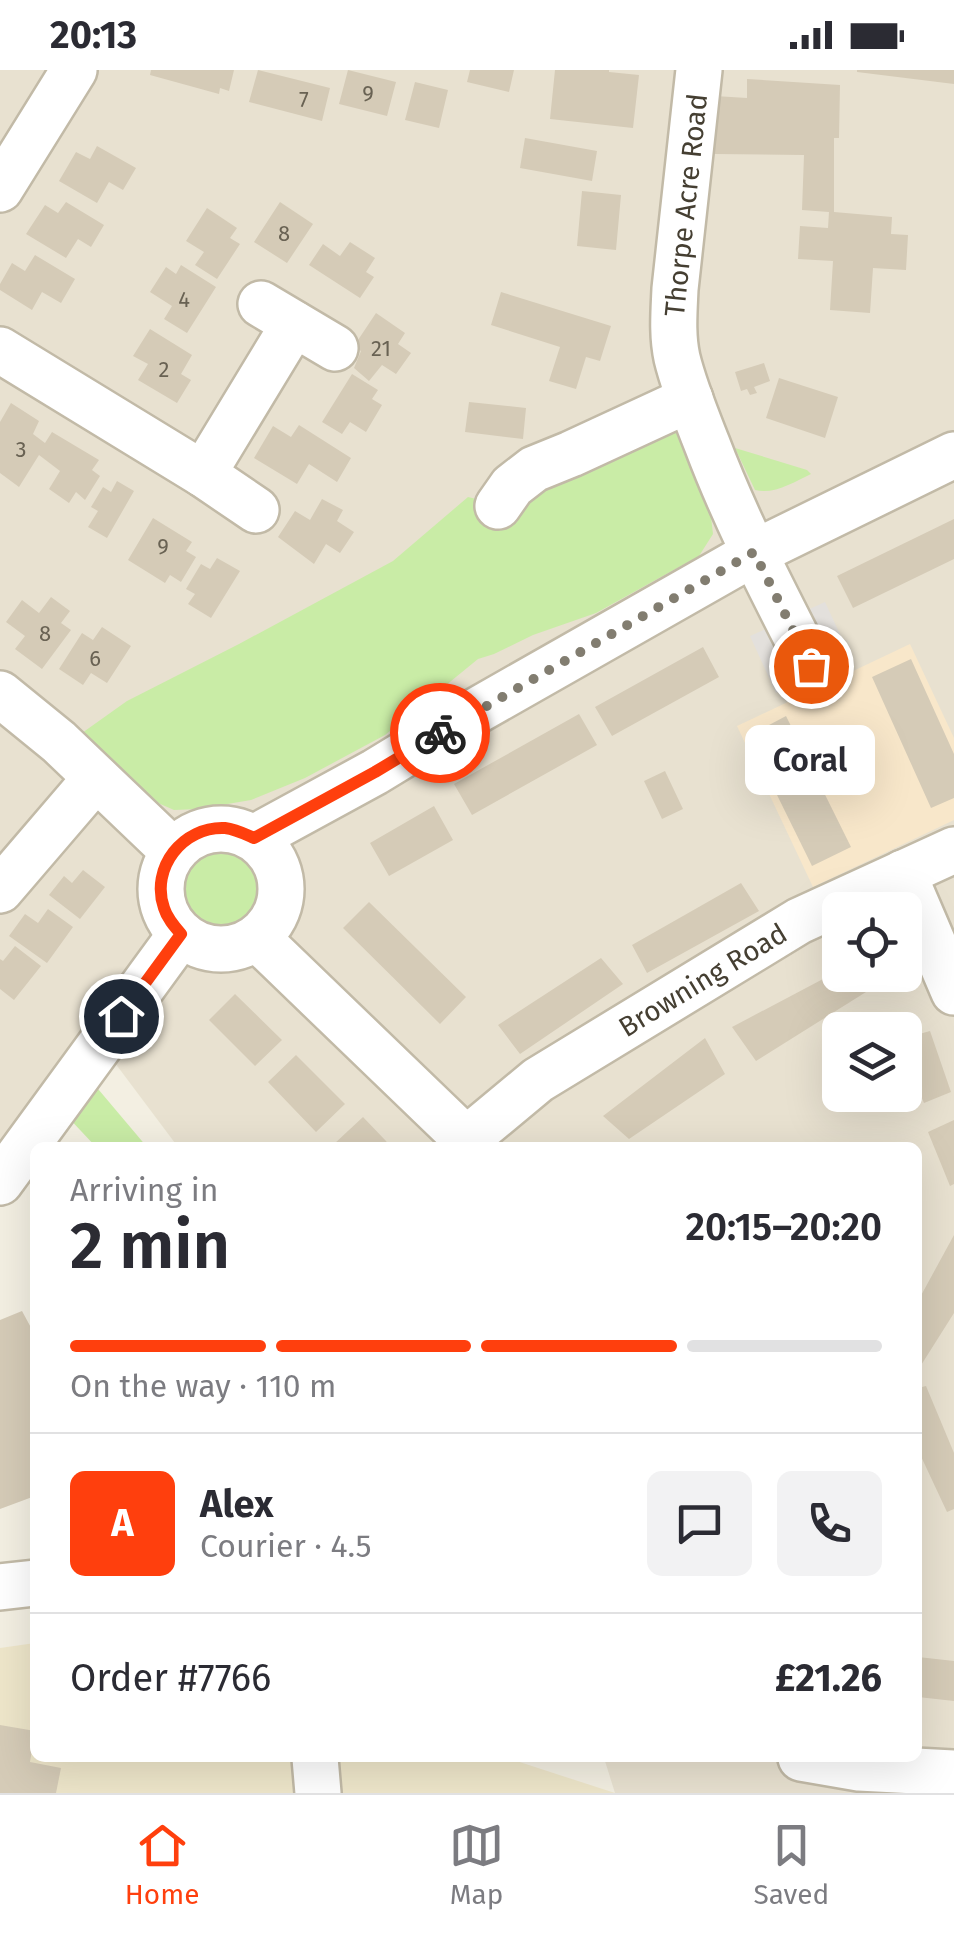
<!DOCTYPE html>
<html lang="en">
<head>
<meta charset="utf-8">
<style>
  :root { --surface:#fff; --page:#f2f2f3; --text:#2b2b33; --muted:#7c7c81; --line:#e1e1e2; --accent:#ff3f0d }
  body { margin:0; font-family:"Fira Sans",sans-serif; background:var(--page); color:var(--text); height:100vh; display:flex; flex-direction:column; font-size:38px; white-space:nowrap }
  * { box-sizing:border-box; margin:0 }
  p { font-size:32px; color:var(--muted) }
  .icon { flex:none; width:55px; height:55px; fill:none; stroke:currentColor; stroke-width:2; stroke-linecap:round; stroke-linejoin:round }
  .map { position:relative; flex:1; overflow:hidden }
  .sheet { position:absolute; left:30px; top:1072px; width:892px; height:620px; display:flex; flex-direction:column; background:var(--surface); border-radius:15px; box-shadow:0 10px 40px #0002 }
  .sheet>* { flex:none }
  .controls { position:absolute; left:822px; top:822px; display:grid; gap:20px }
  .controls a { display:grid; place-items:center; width:100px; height:100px; border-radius:15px; background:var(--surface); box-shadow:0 10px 40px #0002; font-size:50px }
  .pin { position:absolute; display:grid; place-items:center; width:85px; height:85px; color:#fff; margin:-42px; border:5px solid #fff; border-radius:50%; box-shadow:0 2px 10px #0007 }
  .courier { position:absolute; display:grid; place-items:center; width:100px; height:100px; margin:-50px; border:8px solid #ff3f0d; border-radius:50%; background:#fff; color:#222; box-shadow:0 2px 12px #0007 }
  .bubble { position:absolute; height:70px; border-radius:15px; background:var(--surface); box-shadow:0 10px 40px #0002; font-size:32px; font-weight:600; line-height:70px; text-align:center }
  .head em { font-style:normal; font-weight:600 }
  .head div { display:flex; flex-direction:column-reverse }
  .head { display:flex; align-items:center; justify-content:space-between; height:170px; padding:0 40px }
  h1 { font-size:65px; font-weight:600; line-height:75px }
  .bar { display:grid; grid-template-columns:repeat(4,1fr); gap:15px 10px; align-content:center; height:120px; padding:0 40px }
  .bar i { height:12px; border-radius:8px; background:var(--line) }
  .bar .current { background:var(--accent) }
  .bar p { grid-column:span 4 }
  .line { display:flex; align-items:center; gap:25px; padding:0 40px; border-top:2px solid var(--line) }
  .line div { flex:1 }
  .round { display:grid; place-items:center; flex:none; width:105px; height:105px; border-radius:15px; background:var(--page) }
  .status { display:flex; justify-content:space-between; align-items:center; height:70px; padding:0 50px; background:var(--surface); direction:ltr }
  .status svg { height:28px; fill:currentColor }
  .dock { display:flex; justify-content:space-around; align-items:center; height:140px; border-top:2px solid var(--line); background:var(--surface); font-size:28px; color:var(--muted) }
  .dock a { display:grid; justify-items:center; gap:5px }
  .dock .current { color:var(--accent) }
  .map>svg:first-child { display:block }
  .residential { fill:#e8e1d0; fill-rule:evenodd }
  .commercial { fill:#f8e7ca }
  .education { fill:#eee6ca }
  .green { fill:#c9eca6 }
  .parking { fill:#e3e0dc }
  .building { fill:#d5cbb7 }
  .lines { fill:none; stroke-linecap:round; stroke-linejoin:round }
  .minor-casing { stroke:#c2baa7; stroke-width:50 }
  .minor { stroke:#fff; stroke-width:45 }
  .done { stroke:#827d70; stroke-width:10; stroke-dasharray:0 18 }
  .route { stroke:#ff3f0d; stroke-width:12 }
  .labels { text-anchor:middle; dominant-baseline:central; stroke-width:8; stroke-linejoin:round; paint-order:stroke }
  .number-label { font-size:22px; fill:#696253 }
  .street-label { font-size:28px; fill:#453f32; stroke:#fff }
</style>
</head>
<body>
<div class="status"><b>20:13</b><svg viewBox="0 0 49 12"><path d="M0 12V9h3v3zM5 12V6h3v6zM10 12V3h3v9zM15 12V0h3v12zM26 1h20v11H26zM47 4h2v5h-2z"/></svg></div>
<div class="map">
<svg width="954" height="1723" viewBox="0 0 954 1723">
  <rect width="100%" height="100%" fill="#f3efe2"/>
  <path class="residential" d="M 0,0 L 954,0 L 954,1723 L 615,1723 L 604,1688 L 918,1688 L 918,1078 L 178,1077 L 103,977 L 0,1112 ZM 840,840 L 905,840 L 905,905 L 840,905 ZM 840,960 L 905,960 L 905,1025 L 840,1025 Z"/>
  <path class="commercial" d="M 910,574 L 954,668 L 954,750 L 813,817 L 737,656 Z"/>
  <path class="education" d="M 35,1573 L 35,1688 L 303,1688 L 303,1723 L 0,1723 L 0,1578 Z
    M 332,1688 L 507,1688 L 615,1723 L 327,1723 Z"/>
  <path class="green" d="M 678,358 L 711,447 L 713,464 L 699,486 L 596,543 L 533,565 L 494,584 L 478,589 L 385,665 L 305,708 L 251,730 L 198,739 L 174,740 L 158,733 L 82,663 L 127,631 L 239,574 L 393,491 L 468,427 L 513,438 L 522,420 Z
    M 735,378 L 807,400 L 811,404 C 794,412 774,425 755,420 Z
    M161 819a60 60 0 1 1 120 0a60 60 0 1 1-120 0Z
    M 93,1013 L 147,1077 L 96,1077 L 66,1045 Z"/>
  <path class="parking" d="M 825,532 L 851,588 L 776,623 L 750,566 Z"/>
  <path class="building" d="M 151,0 L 234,0 L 229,21 L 220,18 L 219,24 L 150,5 Z
    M 258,0 L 330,18 L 322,51 L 249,32 Z
    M 348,0 L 396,12 L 387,46 L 339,34 Z
    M 470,0 L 514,0 L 509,22 L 467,12 Z
    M 555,0 L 609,0 L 609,2 L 639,5 L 633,58 L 550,49 Z
    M 857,0 L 954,0 L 954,14 L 857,2 Z
    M 747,9 L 840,15 L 839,68 L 834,68 L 834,142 L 892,147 L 891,164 L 908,165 L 906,200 L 873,198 L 870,243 L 830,240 L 833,191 L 798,189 L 800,156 L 828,158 L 829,142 L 802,140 L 804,85 L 714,84 L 715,26 L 747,28 Z
    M 415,12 L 448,20 L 439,58 L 405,50 Z
    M 525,68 L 597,81 L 592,111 L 520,98 Z
    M 97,76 L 136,98 L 123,120 L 109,112 L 97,133 L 59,111 L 76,82 L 90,89 Z
    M 582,121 L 621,125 L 616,180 L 577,176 Z
    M 66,132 L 104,155 L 91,177 L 78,169 L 66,188 L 26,164 L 45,135 L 58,143 Z
    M 280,132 L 313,154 L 287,193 L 254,172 Z
    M 207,138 L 237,158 L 230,168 L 240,174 L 217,209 L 195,195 L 204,182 L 186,171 Z
    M 350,172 L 375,188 L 366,202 L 374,207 L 360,228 L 309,195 L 323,174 L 340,186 Z
    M 35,185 L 75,209 L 61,233 L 42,222 L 32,240 L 0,220 L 0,214 L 12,193 L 25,201 Z
    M 181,195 L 216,217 L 187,263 L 164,249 L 172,236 L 150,222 L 166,197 L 176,204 Z
    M 501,222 L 611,256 L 600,291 L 586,287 L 576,319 L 549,311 L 560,277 L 491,255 Z
    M 376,243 L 405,263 L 398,274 L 411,283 L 396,304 L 382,295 L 369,311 L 354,298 L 361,281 L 354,276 Z
    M 150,259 L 192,285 L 181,304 L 191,310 L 177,333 L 138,310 L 148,294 L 133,286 Z
    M 764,293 L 770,311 L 754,317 L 757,323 L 750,325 L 747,319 L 741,321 L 735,302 Z
    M 352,304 L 378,320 L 372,329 L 382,335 L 366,362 L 350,352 L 342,364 L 322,352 Z
    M 779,308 L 838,327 L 825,368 L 766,348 Z
    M 469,332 L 526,338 L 523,369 L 465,362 Z
    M 11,333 L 39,351 L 33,364 L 45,373 L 52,362 L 99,390 L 92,400 L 100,406 L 85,430 L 76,422 L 69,433 L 49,419 L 60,401 L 39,385 L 19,417 L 0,403 L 0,352 Z
    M 299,355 L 351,388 L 337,412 L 309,394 L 297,414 L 254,388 L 273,356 L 291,367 Z
    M 117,411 L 134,421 L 107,468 L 88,457 L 98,441 L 91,437 L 103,417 L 111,422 Z
    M 322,429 L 343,440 L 337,451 L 354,462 L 340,483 L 326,474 L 314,494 L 278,467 L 295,441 L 310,450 Z
    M 153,448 L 192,472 L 186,481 L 196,487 L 181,512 L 170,505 L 165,513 L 128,490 Z
    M 954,449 L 954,489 L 853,538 L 837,506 Z
    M 217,488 L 240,501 L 211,548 L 188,534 L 195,524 L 186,519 L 201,494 L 210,499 Z
    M 51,527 L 70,541 L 61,553 L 71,560 L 42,599 L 15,579 L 25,566 L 6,552 L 22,530 L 39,543 Z
    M 102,557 L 131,576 L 107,613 L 91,603 L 83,615 L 59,599 L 82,563 L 93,570 Z
    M 703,577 L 719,607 L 612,666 L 595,637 Z
    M 911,589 L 954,684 L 954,728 L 931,738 L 872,607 Z
    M 579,644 L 597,675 L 472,745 L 454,714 Z
    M 786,646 L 851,777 L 812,796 L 748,666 Z
    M 665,701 L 683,739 L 662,749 L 644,711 Z
    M 434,736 L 453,770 L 389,806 L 370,773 Z
    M 83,800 L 105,817 L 80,849 L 49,825 L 64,806 L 72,813 Z
    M 741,813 L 759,841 L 647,903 L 632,875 Z
    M 369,832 L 466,927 L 440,954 L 343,858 Z
    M 48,839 L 73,857 L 47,893 L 9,866 L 25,844 L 38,853 Z
    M 15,876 L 41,896 L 14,930 L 0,919 L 0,889 L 3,891 Z
    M 601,888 L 623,914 L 520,984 L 498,955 Z
    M 840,900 L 840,905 L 857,905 L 866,922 L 756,991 L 732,957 Z
    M 235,924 L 282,970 L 255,996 L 209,950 Z
    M 930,961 L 951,1022 L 924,1033 L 905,989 L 905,968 Z
    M 705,968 L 725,1004 L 629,1069 L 603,1046 Z
    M 296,985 L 345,1034 L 316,1062 L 268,1012 Z
    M 363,1047 L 386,1071 L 391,1078 L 337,1078 L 334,1074 Z
    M 954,1050 L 954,1114 L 950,1116 L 928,1062 Z
    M 954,1165 L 954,1243 L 918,1300 L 918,1231 Z
    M 22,1241 L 35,1265 L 35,1426 L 0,1439 L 0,1250 Z
    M 926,1316 L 954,1383 L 954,1439 L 947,1442 L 918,1380 L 918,1318 Z
    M 918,1587 L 954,1591 L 954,1631 L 918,1627 Z
    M 0,1655 L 35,1661 L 30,1692 L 61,1698 L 56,1723 L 0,1723 Z"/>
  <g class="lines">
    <g class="minor-casing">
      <g id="minor">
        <path d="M 699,0 L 675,219 C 674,242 672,265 677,288 C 684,317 696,346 707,374 C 736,451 774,523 811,596"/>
        <path d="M 0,119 L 74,0"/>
        <path d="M 261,234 L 335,278"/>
        <path d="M 0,280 L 203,404 L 256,440"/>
        <path d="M 203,404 L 294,254"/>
        <path d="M 498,436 L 512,416 L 534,399 L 571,384 L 690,329"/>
        <path d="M 0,624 L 59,672 L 173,781"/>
        <circle cx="221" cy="819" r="60"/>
        <path d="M 254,768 L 375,702 L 462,649 L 754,483 L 954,385"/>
        <path d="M 903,803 L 954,922"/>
        <path d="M 0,820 L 96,708"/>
        <path d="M 257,868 L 475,1078"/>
        <path id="s1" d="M 467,1069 L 538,1010 L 799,851 L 954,780"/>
        <path d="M 0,1112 L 181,864"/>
        <path d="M 0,1517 L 35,1513"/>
        <path d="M 315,1688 L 318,1723"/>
        <path d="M 801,1688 L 859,1698 L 954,1703"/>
      </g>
    </g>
    <use href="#minor" class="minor"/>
  </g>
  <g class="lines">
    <path class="done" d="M 440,663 L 754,482 L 811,596"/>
    <path class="route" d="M 121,946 L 181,864 C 174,856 167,848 164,838 C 150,798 183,756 225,758 C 235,759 245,764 254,768 L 375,702 L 440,663"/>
  </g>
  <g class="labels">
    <g class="number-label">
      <text x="368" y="23">9</text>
      <text x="304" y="29">7</text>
      <text x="284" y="163">8</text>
      <text x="184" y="229">4</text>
      <text x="381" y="278">21</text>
      <text x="164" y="299">2</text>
      <text x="21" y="379">3</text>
      <text x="163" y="476">9</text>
      <text x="45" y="563">8</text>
      <text x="95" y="588">6</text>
    </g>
    <g class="street-label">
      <text transform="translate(686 135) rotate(-84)">Thorpe Acre Road</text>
      <text stroke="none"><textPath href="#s1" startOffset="285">Browning Road</textPath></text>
    </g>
  </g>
</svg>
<div class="controls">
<a><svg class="icon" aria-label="locate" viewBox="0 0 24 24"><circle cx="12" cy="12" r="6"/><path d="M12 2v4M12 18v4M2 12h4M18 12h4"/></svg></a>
<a><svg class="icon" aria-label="layers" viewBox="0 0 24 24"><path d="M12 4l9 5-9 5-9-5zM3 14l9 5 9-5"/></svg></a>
</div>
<div class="pin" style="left:811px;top:596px;background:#ea580c"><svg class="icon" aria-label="bag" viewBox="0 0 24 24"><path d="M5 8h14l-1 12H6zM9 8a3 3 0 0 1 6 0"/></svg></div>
<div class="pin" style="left:121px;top:946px;background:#1f2937"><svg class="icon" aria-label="home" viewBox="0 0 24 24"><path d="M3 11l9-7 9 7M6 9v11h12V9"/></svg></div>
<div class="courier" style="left:440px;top:663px"><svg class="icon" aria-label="bike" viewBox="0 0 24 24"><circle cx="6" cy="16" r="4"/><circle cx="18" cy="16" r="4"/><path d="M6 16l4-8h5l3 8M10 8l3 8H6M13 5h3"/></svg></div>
<div class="bubble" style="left:745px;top:655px;width:130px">Coral</div>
<section class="sheet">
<div class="head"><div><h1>2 min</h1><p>Arriving in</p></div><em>20:15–20:20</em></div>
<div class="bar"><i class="current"></i><i class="current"></i><i class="current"></i><i></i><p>On the way · 110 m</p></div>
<div class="line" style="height:180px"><b class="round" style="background:var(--accent);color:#fff">A</b><div><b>Alex</b><p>Courier · 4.5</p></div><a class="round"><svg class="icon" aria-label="chat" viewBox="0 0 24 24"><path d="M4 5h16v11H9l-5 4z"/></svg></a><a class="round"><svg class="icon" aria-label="phone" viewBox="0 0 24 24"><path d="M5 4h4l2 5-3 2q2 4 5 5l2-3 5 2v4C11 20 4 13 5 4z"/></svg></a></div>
<div class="line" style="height:130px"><div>Order #7766</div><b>£21.26</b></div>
</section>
</div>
<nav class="dock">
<a class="current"><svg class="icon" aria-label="home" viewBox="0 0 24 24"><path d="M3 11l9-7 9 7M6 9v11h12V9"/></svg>Home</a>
<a><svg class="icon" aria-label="map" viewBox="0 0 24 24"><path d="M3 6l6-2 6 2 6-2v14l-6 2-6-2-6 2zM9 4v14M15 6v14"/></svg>Map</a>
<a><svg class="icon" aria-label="saved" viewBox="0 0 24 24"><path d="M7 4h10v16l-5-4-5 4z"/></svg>Saved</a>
</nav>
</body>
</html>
